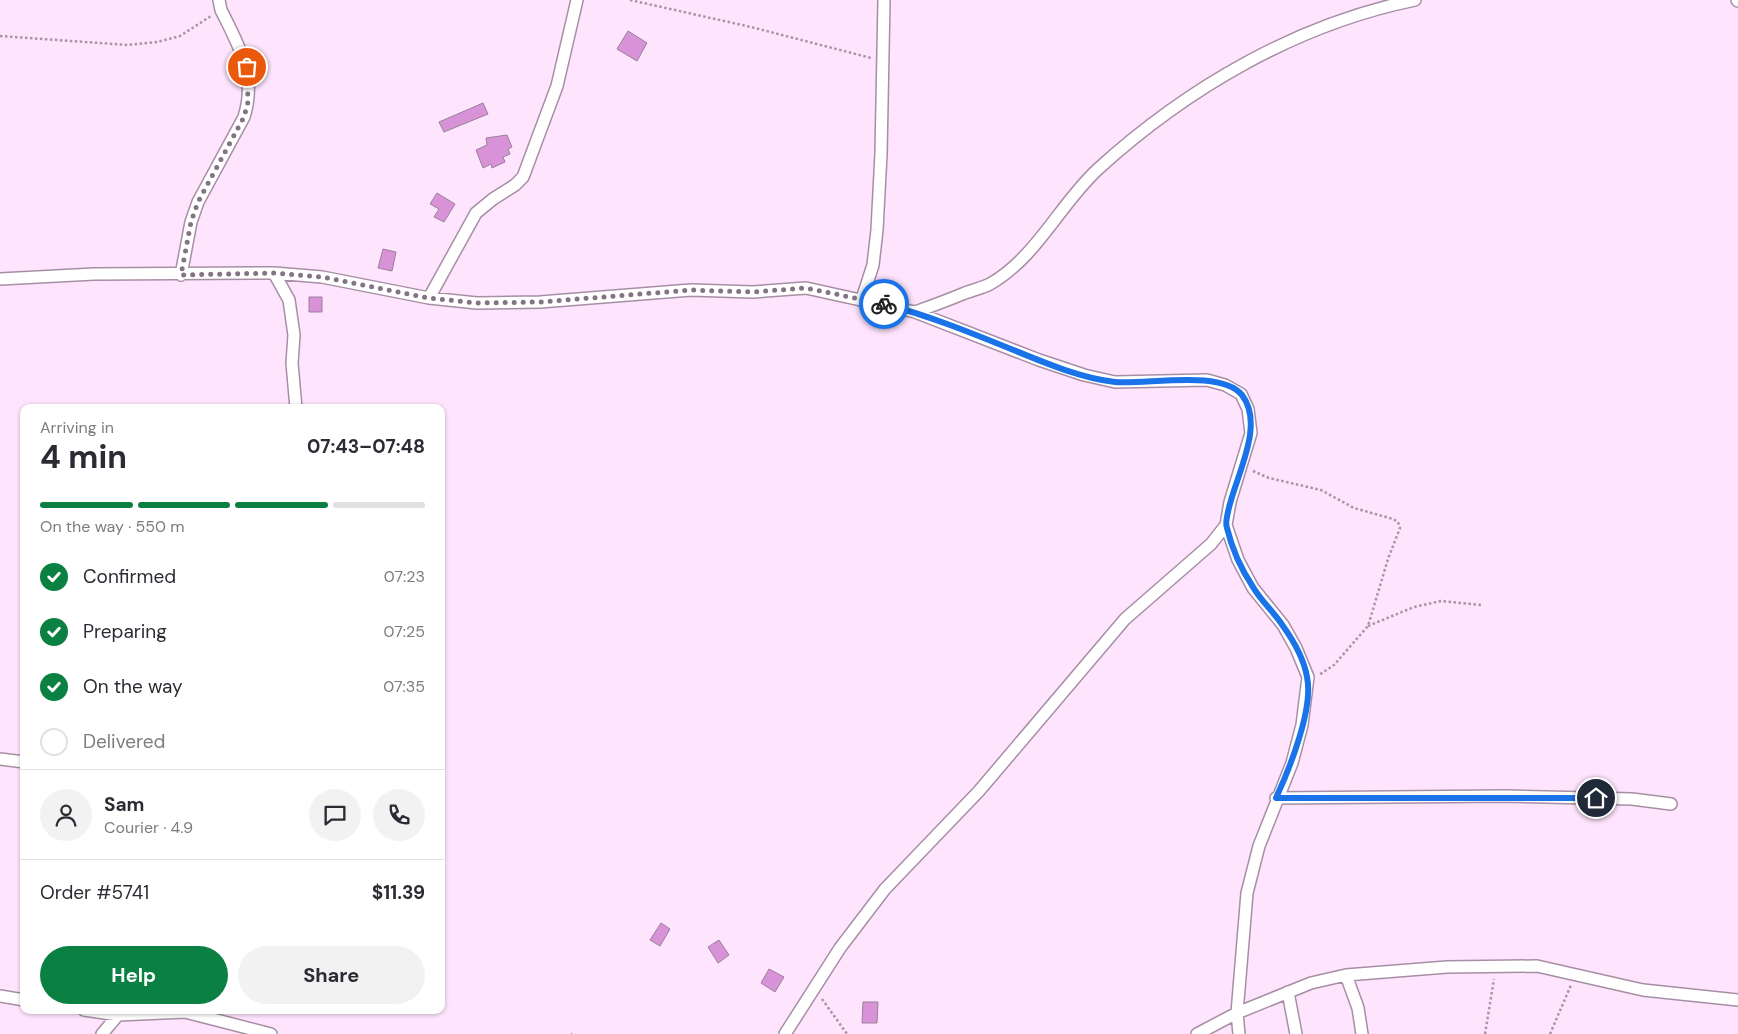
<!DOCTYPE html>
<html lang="en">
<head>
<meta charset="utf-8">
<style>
  :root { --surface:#fff; --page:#f2f2f3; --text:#2b2b33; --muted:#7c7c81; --line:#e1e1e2; --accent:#0b8043 }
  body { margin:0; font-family:"DM Sans",sans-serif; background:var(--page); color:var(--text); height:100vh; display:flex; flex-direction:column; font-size:19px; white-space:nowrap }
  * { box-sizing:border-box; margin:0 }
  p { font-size:16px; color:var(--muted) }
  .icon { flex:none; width:28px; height:28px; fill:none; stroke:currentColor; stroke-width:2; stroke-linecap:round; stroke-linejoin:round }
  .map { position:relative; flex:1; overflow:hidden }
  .panel { position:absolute; left:20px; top:404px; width:425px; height:610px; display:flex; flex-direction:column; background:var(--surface); border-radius:10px; box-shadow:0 1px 4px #0004 }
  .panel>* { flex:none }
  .pin { position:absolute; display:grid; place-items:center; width:42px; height:42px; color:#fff; margin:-21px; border:2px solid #fff; border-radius:50%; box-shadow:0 1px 5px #0007 }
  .courier { position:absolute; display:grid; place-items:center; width:50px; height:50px; margin:-25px; border:4px solid #1a73e8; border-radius:50%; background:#fff; color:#222; box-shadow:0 1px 6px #0007 }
  .head em { font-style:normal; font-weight:700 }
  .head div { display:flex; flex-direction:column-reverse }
  .head { display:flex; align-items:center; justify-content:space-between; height:85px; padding:0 20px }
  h1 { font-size:32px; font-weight:700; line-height:38px }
  .bar { display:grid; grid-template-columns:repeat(4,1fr); gap:8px 5px; align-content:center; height:60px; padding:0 20px }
  .bar i { height:6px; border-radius:4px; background:var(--line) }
  .bar .current { background:var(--accent) }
  .bar p { grid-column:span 4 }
  .line { display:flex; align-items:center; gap:12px; padding:0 20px; border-top:1px solid var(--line) }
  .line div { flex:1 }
  .round { display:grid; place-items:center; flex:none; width:52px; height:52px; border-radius:26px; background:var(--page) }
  ol { padding:0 20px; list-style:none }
  li { display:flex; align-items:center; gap:15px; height:55px }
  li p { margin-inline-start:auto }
  li .icon { padding:5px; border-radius:50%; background:var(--accent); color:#fff; stroke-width:4 }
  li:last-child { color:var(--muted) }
  li i { width:28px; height:28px; border:2px solid var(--line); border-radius:50% }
  .action { display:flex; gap:10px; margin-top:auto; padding:10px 20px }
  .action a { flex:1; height:58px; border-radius:30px; background:var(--accent); color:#fff; font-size:20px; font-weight:700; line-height:58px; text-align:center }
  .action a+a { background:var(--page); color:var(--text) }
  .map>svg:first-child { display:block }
  .building { fill:#d892d8; stroke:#988198 }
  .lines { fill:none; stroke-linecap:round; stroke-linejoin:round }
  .minor-casing { stroke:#a68fa5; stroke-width:14 }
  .path { stroke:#a795a7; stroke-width:2.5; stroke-dasharray:2.5 2.5; stroke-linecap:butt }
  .minor { stroke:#fff; stroke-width:11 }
  .done { stroke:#837483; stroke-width:5; stroke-dasharray:0 9 }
  .route { stroke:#1a73e8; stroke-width:6 }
</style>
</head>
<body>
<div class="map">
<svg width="1738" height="1034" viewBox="0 0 1738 1034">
  <rect width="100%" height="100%" fill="#fee4fd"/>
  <path class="building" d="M 628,31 L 647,43 L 637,61 L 617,49 Z
    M 483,103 L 488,114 L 444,132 L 439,122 Z
    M 507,135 L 512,147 L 508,149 L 510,154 L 503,157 L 505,162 L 492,168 L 491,164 L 483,168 L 476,150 L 487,145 L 486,138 Z
    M 437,193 L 455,204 L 444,222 L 434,217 L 439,209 L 430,204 Z
    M 383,249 L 396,252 L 392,271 L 378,268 Z
    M 309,297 L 322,297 L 322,312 L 309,312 Z
    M 661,923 L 670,929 L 660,946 L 650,940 Z
    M 719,940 L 729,955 L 718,963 L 708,947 Z
    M 769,969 L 784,977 L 775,992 L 761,983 Z
    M 863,1002 L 878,1002 L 877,1023 L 862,1023 Z"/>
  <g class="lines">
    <g class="minor-casing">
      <path id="minor" d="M 1737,0 L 1738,1
        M 274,273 L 289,300 L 294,335 L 292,363 L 296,408
        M 181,275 L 191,222 L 198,202 L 244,117 C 257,76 239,46 221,10 L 219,0
        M 0,279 L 94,274 L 274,273 L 322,277 L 429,298 L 477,303 L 540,302 L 691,290 L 753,292 L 806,288 L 915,312 L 1039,360 L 1084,375 L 1115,382 L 1207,380 L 1225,385 L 1241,394 L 1248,409 L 1251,433 L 1230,502 L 1226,525 L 1238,560 L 1253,588 L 1283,625 L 1296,648 L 1308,677 L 1302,725 L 1292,763 L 1259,846 L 1247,893 L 1237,1013 L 1239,1034
        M 429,298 L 476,213 L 493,199 L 515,185 L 523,177 L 557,86 L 577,0
        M 862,299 L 873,265 L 877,230 L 881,154 L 884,0
        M 915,312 C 932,306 948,300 965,293 C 973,290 982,288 990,284 C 1036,258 1060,204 1098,169 C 1187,88 1297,24 1415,0
        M 0,759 L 24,762
        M 1276,798 L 1506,796 L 1632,799 L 1671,804
        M 1346,975 L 1358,1008 L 1362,1034
        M 1288,992 L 1296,1034
        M 0,996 L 24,1000
        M 84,1010 L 118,1015 L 185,1012 L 271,1034
        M 102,1034 L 118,1015
        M 785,1034 L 840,948 L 885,889 L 979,791 L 1125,619 L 1211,544 L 1226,525
        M 1197,1034 L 1237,1013 L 1311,983 L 1346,975 L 1447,967 L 1537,966 L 1643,990 L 1738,1000"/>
    </g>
    <path class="path" d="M 630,0 L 751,27 L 871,58
      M 0,36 L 128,45 L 157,42 L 180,36 L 211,16
      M 1253,471 L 1269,478 L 1321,490 L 1354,508 L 1393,519 L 1398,522 L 1400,528 L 1388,559 L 1368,626 L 1334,665 L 1319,675
      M 1368,626 L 1414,607 L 1441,601 L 1481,605
      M 822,999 L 847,1034
      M 571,1034 L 572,1034
      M 1485,1034 L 1494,979
      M 1550,1034 L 1571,985"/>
    <use href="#minor" class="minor"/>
  </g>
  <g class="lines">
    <path class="done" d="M 247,67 L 248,102 L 244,117 L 198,202 L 191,222 L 181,275 L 274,273 L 322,277 L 429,298 L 477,303 L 540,302 L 691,290 L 753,292 L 806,288 L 884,304"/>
    <path class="route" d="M 884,304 C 927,315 969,332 1011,349 C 1043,362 1080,378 1115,382 C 1146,385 1221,369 1242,395 C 1266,426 1234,479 1228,512 C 1227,517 1225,523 1227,528 C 1232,549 1241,569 1253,587 C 1261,601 1274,612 1283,626 C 1293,640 1304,659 1307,677 C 1314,708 1289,770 1276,798 L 1596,798"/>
  </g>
</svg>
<div class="pin" style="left:247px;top:67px;background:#ea580c"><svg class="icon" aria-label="bag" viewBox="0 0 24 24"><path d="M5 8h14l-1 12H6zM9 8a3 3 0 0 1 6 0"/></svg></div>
<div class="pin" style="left:1596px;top:798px;background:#1f2937"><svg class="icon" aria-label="home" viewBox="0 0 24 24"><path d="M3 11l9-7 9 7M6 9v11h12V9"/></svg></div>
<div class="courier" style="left:884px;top:304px"><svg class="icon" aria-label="bike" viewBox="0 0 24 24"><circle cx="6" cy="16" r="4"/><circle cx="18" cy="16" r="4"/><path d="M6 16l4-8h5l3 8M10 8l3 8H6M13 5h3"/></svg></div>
<section class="panel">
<div class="head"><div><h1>4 min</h1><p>Arriving in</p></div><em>07:43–07:48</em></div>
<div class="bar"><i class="current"></i><i class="current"></i><i class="current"></i><i></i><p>On the way · 550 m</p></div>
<ol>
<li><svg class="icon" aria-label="check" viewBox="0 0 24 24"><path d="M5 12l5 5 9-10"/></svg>Confirmed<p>07:23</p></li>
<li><svg class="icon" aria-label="check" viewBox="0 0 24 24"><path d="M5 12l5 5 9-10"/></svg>Preparing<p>07:25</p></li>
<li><svg class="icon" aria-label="check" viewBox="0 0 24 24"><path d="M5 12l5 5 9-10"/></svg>On the way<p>07:35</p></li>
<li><i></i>Delivered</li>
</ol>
<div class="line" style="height:90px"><a class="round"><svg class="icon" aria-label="person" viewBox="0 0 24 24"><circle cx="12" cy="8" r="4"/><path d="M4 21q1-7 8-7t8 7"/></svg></a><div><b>Sam</b><p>Courier · 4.9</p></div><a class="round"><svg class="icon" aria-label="chat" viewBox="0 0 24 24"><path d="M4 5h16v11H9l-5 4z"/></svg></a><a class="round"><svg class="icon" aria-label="phone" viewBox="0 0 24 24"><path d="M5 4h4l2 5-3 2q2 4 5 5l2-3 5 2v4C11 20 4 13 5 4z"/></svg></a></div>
<div class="line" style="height:65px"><div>Order #5741</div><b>$11.39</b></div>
<div class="action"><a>Help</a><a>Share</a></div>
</section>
</div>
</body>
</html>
